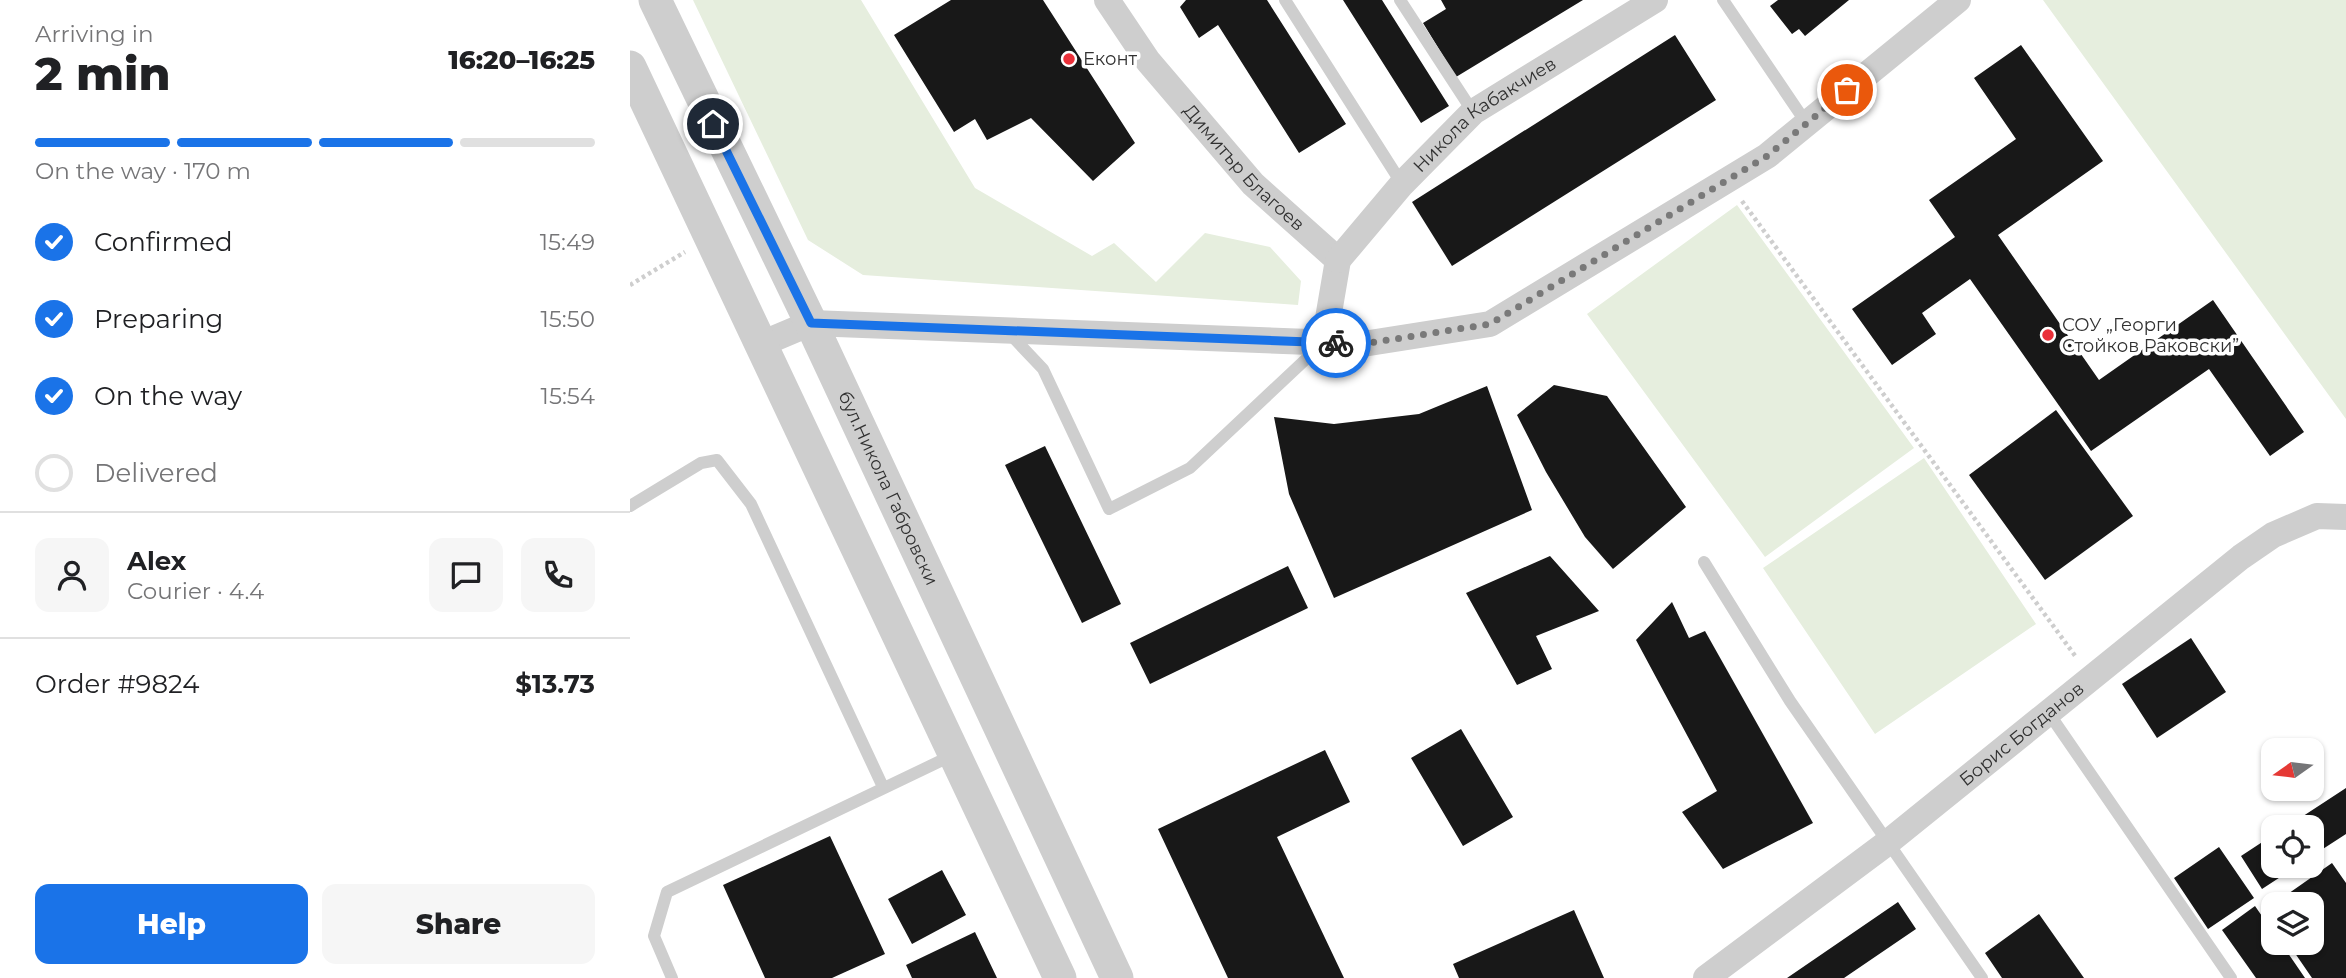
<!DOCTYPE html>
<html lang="en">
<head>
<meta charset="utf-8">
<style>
  :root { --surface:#fff; --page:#f6f6f6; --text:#202124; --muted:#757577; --line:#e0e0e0; --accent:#1a73e8 }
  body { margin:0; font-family:Montserrat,sans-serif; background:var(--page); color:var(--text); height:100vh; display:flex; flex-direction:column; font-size:26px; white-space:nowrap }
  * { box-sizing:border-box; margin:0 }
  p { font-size:23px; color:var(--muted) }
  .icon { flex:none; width:38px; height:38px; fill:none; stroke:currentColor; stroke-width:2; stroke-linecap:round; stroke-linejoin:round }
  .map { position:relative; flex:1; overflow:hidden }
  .drawer { display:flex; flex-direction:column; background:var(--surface); width:630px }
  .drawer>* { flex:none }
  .needle { width:46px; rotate:256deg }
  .controls { position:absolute; left:1631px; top:738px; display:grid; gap:14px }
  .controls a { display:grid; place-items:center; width:63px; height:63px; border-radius:14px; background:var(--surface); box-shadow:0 2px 5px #0004; font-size:35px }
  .pin { position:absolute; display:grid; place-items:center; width:60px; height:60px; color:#fff; margin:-30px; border:4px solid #fff; border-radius:50%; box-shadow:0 2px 7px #0007 }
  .courier { position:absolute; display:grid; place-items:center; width:70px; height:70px; margin:-35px; border:5px solid #1a73e8; border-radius:50%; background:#fff; color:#222; box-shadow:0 2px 9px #0007 }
  .headline em { font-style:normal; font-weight:800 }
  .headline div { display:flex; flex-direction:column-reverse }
  .headline { display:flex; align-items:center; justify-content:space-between; height:119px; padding:0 35px }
  h1 { font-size:46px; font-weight:800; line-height:52px }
  .bar { display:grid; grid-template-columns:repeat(4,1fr); gap:10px 7px; align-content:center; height:84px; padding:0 35px }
  .bar i { height:9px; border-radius:5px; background:var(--line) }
  .bar .on { background:var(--accent) }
  .bar p { grid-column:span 4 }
  .line { display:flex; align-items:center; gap:18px; padding:0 35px; border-top:2px solid var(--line) }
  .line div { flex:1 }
  .round { display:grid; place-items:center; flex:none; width:74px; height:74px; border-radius:14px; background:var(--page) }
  ol { padding:0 35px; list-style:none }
  li { display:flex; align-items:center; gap:21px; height:77px }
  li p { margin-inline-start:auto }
  li .icon { padding:7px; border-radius:50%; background:var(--accent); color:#fff; stroke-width:4 }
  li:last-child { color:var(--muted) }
  li i { width:38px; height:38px; border:4px solid var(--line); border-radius:50% }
  .button { display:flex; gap:14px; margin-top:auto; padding:14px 35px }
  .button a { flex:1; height:80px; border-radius:14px; background:var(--accent); color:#fff; font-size:28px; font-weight:800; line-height:80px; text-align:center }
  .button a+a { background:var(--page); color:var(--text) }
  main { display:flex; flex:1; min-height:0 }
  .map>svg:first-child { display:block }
  .green { fill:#e6eede }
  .building { fill:#181818 }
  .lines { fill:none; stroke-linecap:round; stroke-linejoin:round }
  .path { stroke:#cecece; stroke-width:4.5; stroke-dasharray:3.5 3.5; stroke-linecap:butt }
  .service { stroke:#cecece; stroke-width:12 }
  .minor { stroke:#cecece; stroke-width:26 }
  .tertiary { stroke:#cecece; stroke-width:33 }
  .done { stroke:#797979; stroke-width:7; stroke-dasharray:0 12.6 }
  .route { stroke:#1a73e8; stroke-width:9 }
  .poi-dot { fill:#ea3039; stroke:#fff; stroke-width:2.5 }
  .labels { text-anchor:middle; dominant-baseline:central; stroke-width:7; stroke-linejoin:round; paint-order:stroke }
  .poi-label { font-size:18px; fill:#313131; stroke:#fff; text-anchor:start }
  .street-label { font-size:18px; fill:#313131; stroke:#fff }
</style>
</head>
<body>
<main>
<section class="drawer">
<div class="headline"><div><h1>2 min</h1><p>Arriving in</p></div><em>16:20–16:25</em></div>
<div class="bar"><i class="on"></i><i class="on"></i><i class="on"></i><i></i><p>On the way · 170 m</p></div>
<ol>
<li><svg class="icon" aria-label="check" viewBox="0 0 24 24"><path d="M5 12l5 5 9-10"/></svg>Confirmed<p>15:49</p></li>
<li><svg class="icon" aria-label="check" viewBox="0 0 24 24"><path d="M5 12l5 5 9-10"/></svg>Preparing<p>15:50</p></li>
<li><svg class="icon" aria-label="check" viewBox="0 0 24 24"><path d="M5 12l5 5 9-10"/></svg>On the way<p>15:54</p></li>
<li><i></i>Delivered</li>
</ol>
<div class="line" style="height:126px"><a class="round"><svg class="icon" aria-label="person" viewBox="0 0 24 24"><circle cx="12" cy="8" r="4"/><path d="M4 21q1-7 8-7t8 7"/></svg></a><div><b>Alex</b><p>Courier · 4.4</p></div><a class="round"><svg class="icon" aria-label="chat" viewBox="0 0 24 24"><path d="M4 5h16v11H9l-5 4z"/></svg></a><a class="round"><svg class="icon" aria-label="phone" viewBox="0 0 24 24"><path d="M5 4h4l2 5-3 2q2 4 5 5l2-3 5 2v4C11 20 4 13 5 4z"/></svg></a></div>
<div class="line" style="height:91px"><div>Order #9824</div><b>$13.73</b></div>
<div class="button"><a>Help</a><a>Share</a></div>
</section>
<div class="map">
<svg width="1716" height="978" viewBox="0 0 1716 978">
  <rect width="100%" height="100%" fill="#fff"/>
  <path class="green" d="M 63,0 L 231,0 L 345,188 L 462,256 L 484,243 L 526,282 L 575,233 L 640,247 L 671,281 L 668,305 L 233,275 L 178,240 Z
    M 1413,0 L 1716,0 L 1716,419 Z
    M 1107,205 L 1284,448 L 1135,557 L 957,314 Z
    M 1294,458 L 1406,624 L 1245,734 L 1133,568 Z"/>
  <path class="building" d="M 321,0 L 413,0 L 505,143 L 463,181 L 401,118 L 357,140 L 345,119 L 324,132 L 264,35 Z
    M 556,0 L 637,0 L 716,124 L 669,153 L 588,25 L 569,38 L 550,7 Z
    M 713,0 L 752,0 L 819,106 L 791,123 Z
    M 811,0 L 953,0 L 826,77 L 793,23 L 816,9 Z
    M 1148,0 L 1219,0 L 1175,36 L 1169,29 L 1162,34 L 1140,6 Z
    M 1045,35 L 1086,100 L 822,266 L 782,202 Z
    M 1391,45 L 1473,161 L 1368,235 L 1469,380 L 1583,300 L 1674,432 L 1640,456 L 1579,369 L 1461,451 L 1340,279 L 1292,313 L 1306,334 L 1262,365 L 1222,309 L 1325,237 L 1299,200 L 1386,139 L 1344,78 Z
    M 924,385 L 977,396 L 1056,507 L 983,569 L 955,537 L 916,472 L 887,415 Z
    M 857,386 L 902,510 L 704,598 L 659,494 L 644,417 L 704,424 L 789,414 Z
    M 1426,410 L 1503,516 L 1415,580 L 1339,475 Z
    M 415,446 L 491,604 L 452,623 L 375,465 Z
    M 920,556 L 969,611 L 906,636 L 922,669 L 887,685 L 836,593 Z
    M 658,566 L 678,608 L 520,684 L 500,643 Z
    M 1042,602 L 1059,638 L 1075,631 L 1183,823 L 1093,869 L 1052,812 L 1087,791 L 1006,640 Z
    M 1561,638 L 1596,692 L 1527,738 L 1492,684 Z
    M 831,729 L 883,817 L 833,846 L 781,758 Z
    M 695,750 L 720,802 L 647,837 L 714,978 L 598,978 L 528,829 Z
    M 1716,788 L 1716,834 L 1682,856 L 1682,828 L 1655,828 Z
    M 1643,835 L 1643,866 L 1667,866 L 1632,889 L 1611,856 Z
    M 200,836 L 255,954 L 202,978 L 135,978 L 93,885 Z
    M 1589,847 L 1624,898 L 1578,929 L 1544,878 Z
    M 1702,863 L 1716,883 L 1716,978 L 1682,978 L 1658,943 L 1682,943 L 1682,905 L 1643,905 L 1643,922 L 1635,910 Z
    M 312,870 L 336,915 L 282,944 L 258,899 Z
    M 1268,902 L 1286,929 L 1214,978 L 1157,978 Z
    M 1625,906 L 1643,932 L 1643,943 L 1651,943 L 1675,978 L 1626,978 L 1592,930 Z
    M 944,910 L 974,978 L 829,978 L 823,964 Z
    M 1409,914 L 1454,978 L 1372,978 L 1355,953 Z
    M 345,932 L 367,978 L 282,978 L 276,965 Z"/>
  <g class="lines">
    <path class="path" d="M 1112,201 L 1446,657
      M 0,285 L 55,252"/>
    <path class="service" d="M 655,0 L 772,184
      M 770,0 L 843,112
      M 1093,0 L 1177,124
      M 379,333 L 413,369 L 479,509 L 560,468 L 691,345
      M 0,506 L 71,463 L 87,460 L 121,504 L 253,787
      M 1074,562 L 1160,701 L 1352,978
      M 1418,712 L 1601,978
      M 42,978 L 24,936 L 37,892 L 323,755"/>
    <g class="minor">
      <path id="s1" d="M 477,0 L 518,61 L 623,184 L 708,260 L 694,342"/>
      <path id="s2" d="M 708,260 L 772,184 L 843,112 L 1025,0"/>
      <path d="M 129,345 L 181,323 L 733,344 L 860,324 L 1137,156 L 1328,0"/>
      <path id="s3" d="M 1076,978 L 1257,843 L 1611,557 L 1643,535 L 1687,516 L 1716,517"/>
    </g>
    <g class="tertiary">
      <path id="s4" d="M 25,0 L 181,323 L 487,978"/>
      <path d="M 0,67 L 430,978"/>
    </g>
  </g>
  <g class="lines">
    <path class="done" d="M 706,343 L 733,344 L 860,324 L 1137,156 L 1217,90"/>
    <path class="route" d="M 83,124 L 181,323 L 706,343"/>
  </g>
  <g class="poi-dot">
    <circle cx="439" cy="59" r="7"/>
    <circle cx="1418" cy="335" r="7"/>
  </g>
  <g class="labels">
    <g class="poi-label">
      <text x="453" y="59">Еконт</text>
      <text x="1432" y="325">СОУ „Георги<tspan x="1432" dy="21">Стойков Раковски”</tspan></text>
    </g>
    <g class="street-label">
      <text stroke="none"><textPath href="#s2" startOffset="208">Никола Кабакчиев</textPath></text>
      <text stroke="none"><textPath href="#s1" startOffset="217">Димитър Благоев</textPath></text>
      <text stroke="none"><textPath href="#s4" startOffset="541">бул.Никола Габровски</textPath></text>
      <text stroke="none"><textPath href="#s3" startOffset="399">Борис Богданов</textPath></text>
    </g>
  </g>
</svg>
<div class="controls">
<a><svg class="needle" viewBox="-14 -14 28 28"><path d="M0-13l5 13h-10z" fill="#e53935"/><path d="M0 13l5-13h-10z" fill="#757577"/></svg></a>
<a><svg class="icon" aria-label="locate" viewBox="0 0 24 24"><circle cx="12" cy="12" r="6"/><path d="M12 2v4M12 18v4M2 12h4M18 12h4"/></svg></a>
<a><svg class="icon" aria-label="layers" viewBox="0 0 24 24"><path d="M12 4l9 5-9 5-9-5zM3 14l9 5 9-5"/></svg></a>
</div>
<div class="pin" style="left:1217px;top:90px;background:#ea580c"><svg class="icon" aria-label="bag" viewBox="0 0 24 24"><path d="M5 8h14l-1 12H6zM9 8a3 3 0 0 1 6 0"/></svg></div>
<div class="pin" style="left:83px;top:124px;background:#1f2937"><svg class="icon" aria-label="home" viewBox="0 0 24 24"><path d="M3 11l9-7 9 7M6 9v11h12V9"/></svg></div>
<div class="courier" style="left:706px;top:343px"><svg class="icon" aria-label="bike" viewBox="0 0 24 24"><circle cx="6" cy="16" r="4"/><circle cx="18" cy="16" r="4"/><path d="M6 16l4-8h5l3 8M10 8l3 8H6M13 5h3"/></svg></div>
</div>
</main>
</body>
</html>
